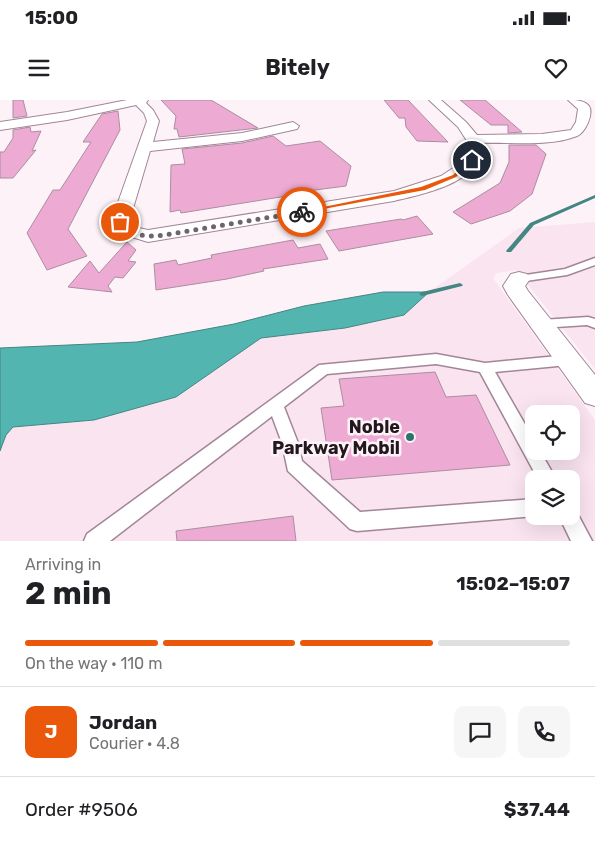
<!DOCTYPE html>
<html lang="en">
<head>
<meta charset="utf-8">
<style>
  :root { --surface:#fff; --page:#f6f6f6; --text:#202124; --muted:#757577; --line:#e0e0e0; --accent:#ea580c }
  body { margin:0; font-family:Rubik,sans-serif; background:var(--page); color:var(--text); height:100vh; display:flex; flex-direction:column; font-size:19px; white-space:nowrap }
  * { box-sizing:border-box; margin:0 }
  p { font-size:16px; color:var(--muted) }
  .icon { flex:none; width:28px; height:28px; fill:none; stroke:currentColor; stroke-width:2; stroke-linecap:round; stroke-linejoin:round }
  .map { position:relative; height:441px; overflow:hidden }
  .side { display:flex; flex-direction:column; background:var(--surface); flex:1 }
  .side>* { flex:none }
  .tools { position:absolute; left:525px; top:305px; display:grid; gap:10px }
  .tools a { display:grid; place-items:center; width:55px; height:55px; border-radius:10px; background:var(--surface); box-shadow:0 5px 20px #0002; font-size:25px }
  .pin { position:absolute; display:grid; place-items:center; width:42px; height:42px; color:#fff; margin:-21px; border:2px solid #fff; border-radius:50%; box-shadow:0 1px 5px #0007 }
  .courier { position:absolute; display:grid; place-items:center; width:50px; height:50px; margin:-25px; border:4px solid #ea580c; border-radius:50%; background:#fff; color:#222; box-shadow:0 1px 6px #0007 }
  .overview em { font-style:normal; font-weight:700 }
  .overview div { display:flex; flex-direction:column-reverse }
  .overview { display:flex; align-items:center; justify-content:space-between; height:85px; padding:0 25px }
  h1 { font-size:32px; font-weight:700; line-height:38px }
  .bar { display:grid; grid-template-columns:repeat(4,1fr); gap:8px 5px; align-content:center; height:60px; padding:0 25px }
  .bar i { height:6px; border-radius:4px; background:var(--line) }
  .bar .on { background:var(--accent) }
  .bar p { grid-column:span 4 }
  .line { display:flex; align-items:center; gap:12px; padding:0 25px; border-top:1px solid var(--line) }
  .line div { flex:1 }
  .round { display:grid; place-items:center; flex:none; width:52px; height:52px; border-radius:10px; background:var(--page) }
  .status { display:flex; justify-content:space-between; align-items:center; height:35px; padding:0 25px; background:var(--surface); direction:ltr }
  .status svg { height:14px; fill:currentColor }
  header { display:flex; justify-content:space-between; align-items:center; height:65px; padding:0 25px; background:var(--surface); font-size:22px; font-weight:700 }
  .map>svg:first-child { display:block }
  .built { fill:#fae4f0; fill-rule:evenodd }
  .water { fill:#52b5af; stroke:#438683 }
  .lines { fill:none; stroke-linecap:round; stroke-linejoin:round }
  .stream { fill:#438683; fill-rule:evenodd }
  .building { fill:#edabd3; stroke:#aa8e9e }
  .service-casing { stroke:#a28696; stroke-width:3 }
  .minor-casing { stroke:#a28696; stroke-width:2 }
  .service { fill:#fff; fill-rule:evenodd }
  .minor { fill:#fff; fill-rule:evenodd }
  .route { fill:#ea580c }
  .done { stroke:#6e646a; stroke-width:5; stroke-dasharray:0 9 }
  .poi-dot { fill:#2a736f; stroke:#fef2f9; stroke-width:2 }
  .labels { text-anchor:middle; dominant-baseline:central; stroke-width:5; stroke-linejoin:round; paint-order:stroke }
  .near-poi-label { font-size:18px; font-weight:bold; fill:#21171d; stroke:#fef2f9; text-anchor:end }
</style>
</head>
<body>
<div class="status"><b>15:00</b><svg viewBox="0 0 49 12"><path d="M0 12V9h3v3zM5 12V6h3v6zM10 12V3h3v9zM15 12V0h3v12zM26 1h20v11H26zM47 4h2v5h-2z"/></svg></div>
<header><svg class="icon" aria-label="menu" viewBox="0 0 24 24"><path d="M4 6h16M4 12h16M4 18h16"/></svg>Bitely<svg class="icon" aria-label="heart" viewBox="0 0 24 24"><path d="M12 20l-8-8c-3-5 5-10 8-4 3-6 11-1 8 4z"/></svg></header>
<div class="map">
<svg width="595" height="441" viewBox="0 0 595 441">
  <rect width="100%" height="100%" fill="#fef2f9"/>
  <path class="built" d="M 595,122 L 595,269 L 516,170 L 497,173 L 493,178 L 595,320 L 595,441 L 0,441 L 0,351 L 6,335 L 13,327 L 94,320 L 176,297 L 261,237 L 345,228 L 404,215 L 429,192 L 519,128 ZM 534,314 L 571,314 L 571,351 L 534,351 ZM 534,379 L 571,379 L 571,416 L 534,416 Z"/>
  <path class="water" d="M 383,192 L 429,192 L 404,215 L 345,228 L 261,238 L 176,297 L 94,320 L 13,327 L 6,335 L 0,351 L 0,248 L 137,242 L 234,224 L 304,206 Z"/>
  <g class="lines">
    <path class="stream" d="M 595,95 L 595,98 L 534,125 L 511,152 L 507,152 L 506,151 L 530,123 Z
      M 460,183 L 463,185 L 462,186 L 422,196 L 419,194 L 422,192 Z"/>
  </g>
  <path class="building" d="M 13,0 L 23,0 L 27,16 L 13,18 Z
    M 161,0 L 211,0 L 258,28 L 179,37 L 177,29 L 174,29 L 176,16 Z
    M 384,0 L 408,0 L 448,42 L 417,41 L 406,27 L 405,18 L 399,18 Z
    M 460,0 L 485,0 L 522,32 L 508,33 L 508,25 L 491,25 Z
    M 118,11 L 120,30 L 68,129 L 87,156 L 47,170 L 27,133 L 53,90 L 60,90 L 91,42 L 83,42 L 102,14 Z
    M 30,27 L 31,32 L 41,31 L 32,51 L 36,50 L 13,78 L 0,78 L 0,52 L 4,52 L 13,38 L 13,30 Z
    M 273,36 L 286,46 L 320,41 L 351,66 L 346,86 L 292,93 L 293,95 L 181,113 L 180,110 L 170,112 L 171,65 L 185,64 L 182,49 L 242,43 Z
    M 509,45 L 536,45 L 546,54 L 532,94 L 510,111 L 471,124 L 453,112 L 500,83 L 509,62 Z
    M 417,116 L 433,134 L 339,151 L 326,131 L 401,119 L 403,120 Z
    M 293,140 L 298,148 L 320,144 L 328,159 L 263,169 L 264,171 L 227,179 L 156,190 L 154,164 L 176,160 L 178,165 L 212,158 L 211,155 Z
    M 127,142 L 136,150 L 128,161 L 136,162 L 123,178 L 115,177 L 108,186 L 112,192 L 68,187 L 90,161 L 99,173 Z
    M 435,272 L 446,297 L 476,295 L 510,365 L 332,380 L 321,308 L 344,306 L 339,279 Z
    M 293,416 L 296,441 L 177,441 L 176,431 Z"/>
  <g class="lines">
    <g class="service-casing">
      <path id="service" d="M 595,158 L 595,165 L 567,175 L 519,182 L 513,179 L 519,176 L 565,169 Z
        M 588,217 L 595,219 L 595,228 L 587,225 L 541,228 L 535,224 L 541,220 Z
        M 436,254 L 485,263 L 568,255 L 573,256 L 575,260 L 573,264 L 568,265 L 495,272 L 534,340 L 534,351 L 540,351 L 556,379 L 538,379 L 480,272 L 436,264 L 327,274 L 284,307 L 298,343 L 302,361 L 360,412 L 534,399 L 534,416 L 536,416 L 357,431 L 350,429 L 288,371 L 282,343 L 272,316 L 110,441 L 84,441 L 87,434 L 319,265 Z
        M 571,408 L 575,409 L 592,441 L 571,441 L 559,416 L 571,416 Z"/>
    </g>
    <g class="minor-casing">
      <path id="minor" d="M 127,0 L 148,0 L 146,3 L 153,10 L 159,21 L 153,42 L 242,33 L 293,22 L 299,26 L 297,29 L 242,41 L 150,51 L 129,122 L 139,128 L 148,130 L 394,91 L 441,76 L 464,61 L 468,53 L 467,41 L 458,27 L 429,0 L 441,0 L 466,22 L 477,35 L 542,34 L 571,30 L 576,22 L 578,9 L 568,0 C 575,0 584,0 589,6 C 594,14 585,33 577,36 C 550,47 510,42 481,43 C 486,82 423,94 394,101 L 148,142 L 122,134 L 111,122 L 147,21 L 144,13 L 136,5 L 67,20 L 0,30 L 0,22 L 67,12 Z
        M 519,172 L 527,174 L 530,179 L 525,186 L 528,191 L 595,275 L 595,306 L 585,303 L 508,195 L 503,186 L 511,174 Z"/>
    </g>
    <use href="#service" class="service"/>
    <use href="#minor" class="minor"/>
  </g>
  <path class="route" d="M 470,59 L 474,60 L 456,77 L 425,90 L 302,113 L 299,112 L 421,87 L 453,75 Z"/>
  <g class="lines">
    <path class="done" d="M 120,122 C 128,136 144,136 158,136 L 302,112"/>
  </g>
  <circle class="poi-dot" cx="410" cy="337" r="5"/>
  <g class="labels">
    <g class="near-poi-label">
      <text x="400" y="327">Noble<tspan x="400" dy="21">Parkway Mobil</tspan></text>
    </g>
  </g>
</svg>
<div class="tools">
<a><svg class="icon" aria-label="locate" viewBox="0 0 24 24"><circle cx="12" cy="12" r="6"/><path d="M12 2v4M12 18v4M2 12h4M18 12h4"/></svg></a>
<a><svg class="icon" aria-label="layers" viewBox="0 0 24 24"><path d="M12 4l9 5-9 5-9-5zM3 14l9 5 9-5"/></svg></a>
</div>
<div class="pin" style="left:120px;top:122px;background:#ea580c"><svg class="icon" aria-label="bag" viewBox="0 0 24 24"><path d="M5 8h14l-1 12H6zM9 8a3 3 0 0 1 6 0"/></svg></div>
<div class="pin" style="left:472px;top:60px;background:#1f2937"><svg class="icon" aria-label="home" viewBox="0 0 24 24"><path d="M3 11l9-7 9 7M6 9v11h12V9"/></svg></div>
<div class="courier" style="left:302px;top:112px"><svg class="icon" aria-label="bike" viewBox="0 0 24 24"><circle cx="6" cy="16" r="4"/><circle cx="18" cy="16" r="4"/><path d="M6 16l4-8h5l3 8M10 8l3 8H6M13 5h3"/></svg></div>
</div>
<section class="side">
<div class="overview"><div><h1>2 min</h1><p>Arriving in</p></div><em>15:02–15:07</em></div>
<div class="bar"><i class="on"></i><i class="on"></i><i class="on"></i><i></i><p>On the way · 110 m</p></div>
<div class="line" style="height:90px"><b class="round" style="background:var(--accent);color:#fff">J</b><div><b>Jordan</b><p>Courier · 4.8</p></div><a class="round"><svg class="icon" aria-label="chat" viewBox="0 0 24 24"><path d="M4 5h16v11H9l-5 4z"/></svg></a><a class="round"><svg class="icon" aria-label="phone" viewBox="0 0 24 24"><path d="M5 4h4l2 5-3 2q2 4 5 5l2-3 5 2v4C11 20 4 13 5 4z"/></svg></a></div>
<div class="line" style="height:65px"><div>Order #9506</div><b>$37.44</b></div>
</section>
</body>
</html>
